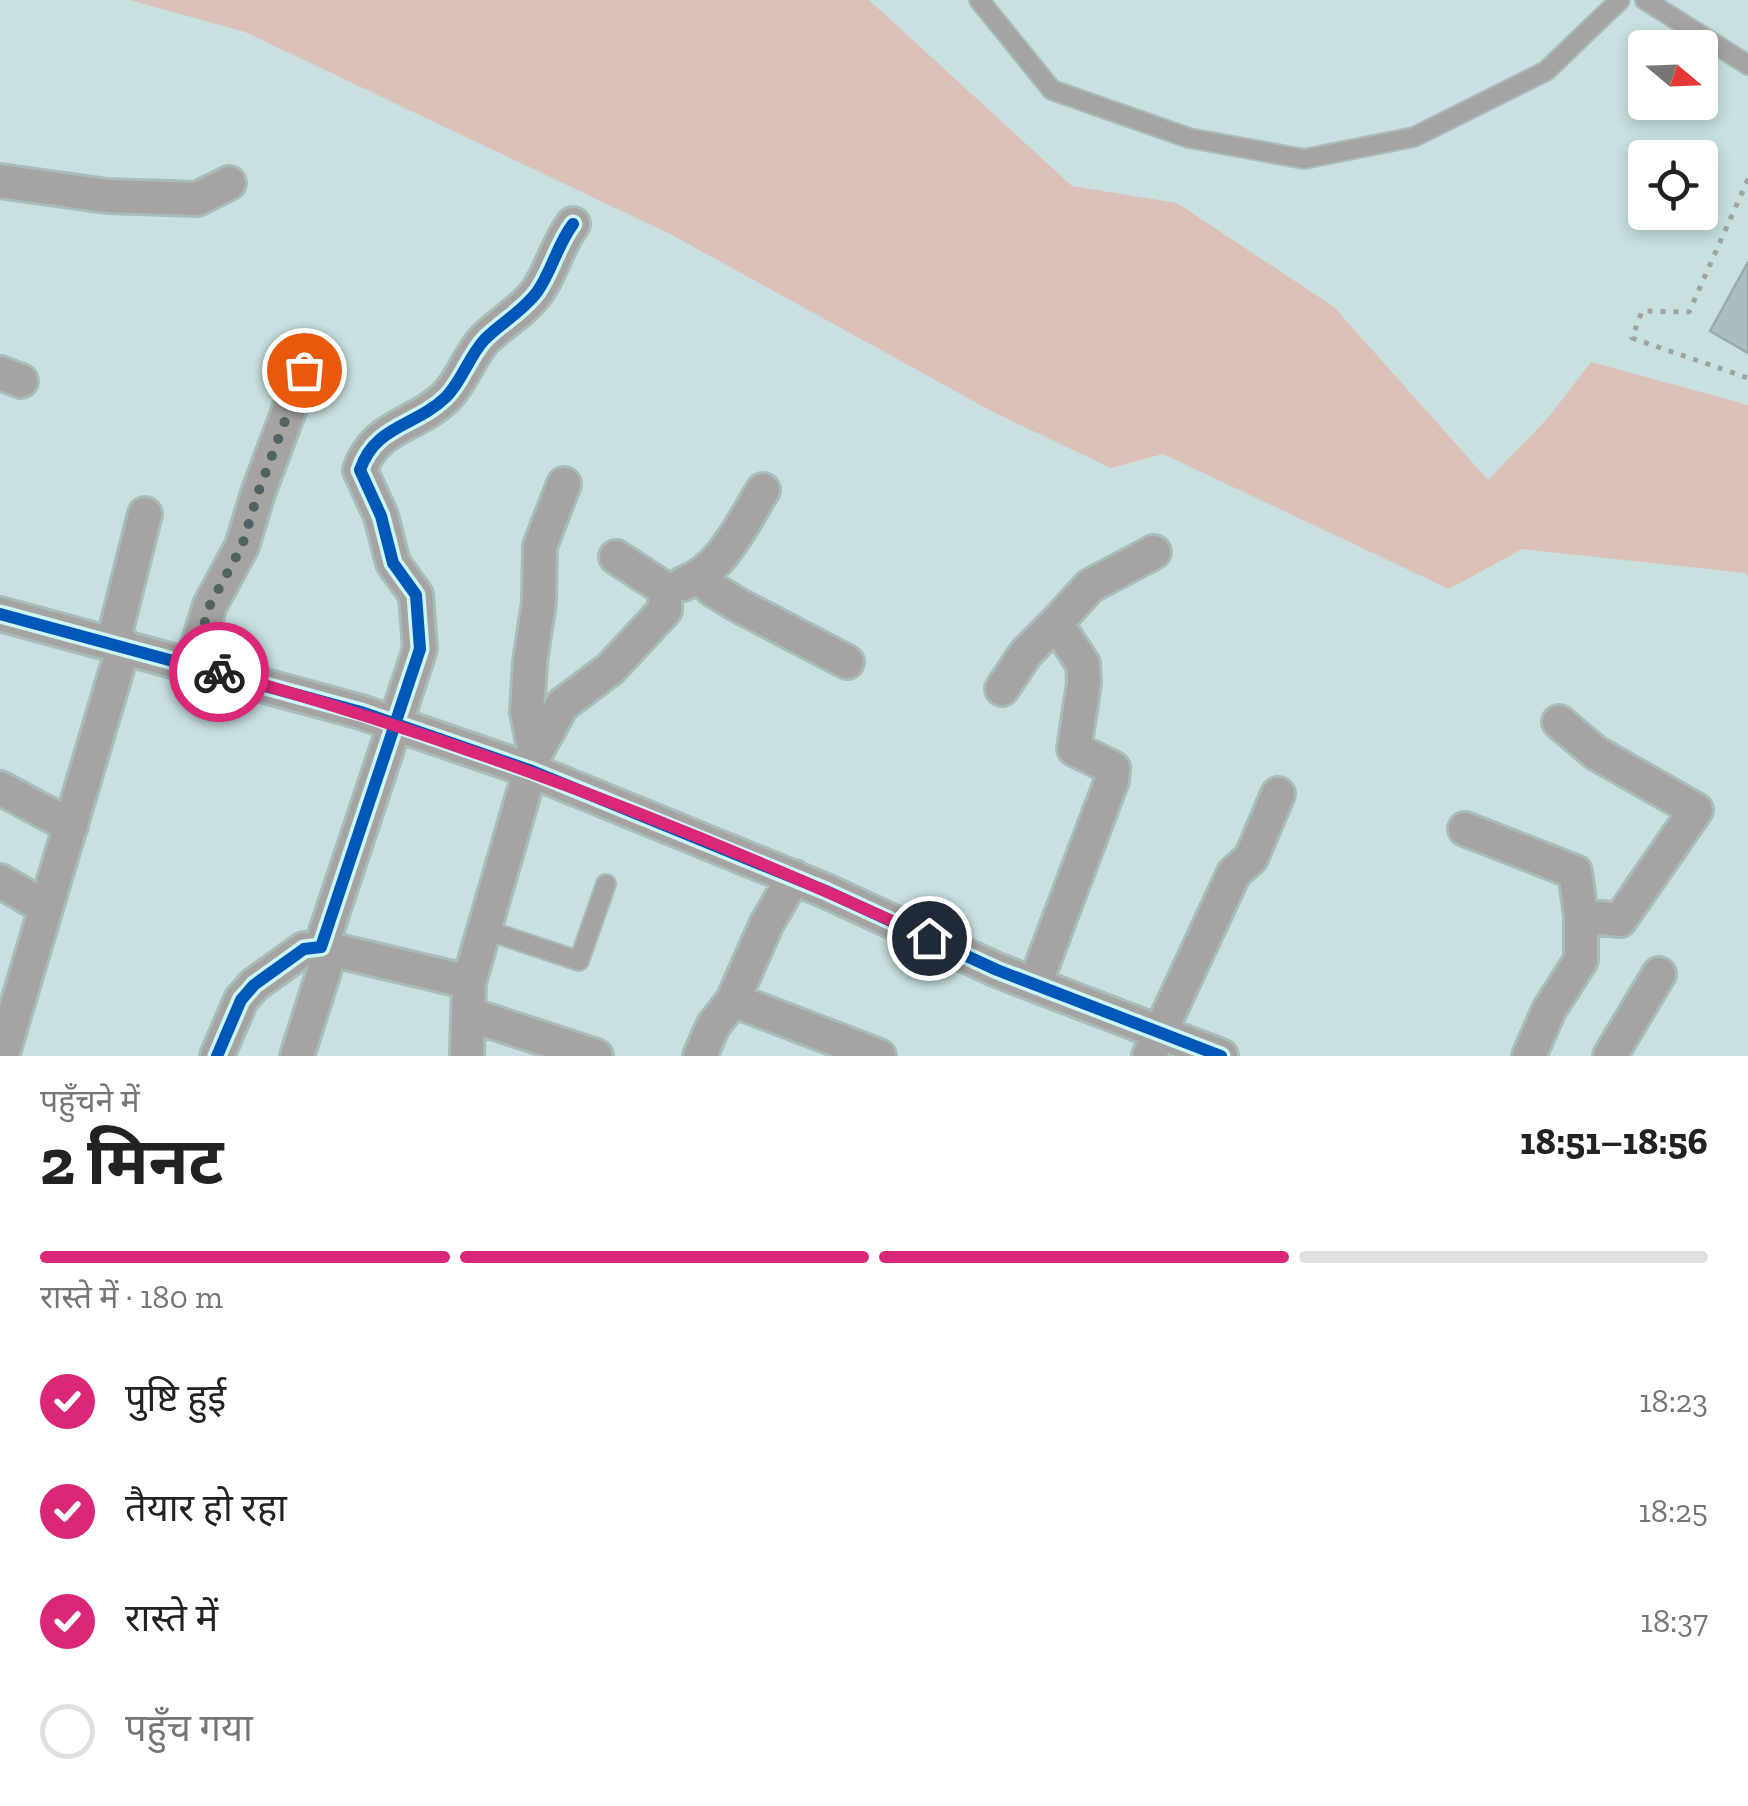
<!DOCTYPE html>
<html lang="hi">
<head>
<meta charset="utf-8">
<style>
  :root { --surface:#fff; --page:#f6f6f6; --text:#222; --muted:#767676; --line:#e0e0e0; --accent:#db2777 }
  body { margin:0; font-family:"Zilla Slab","Noto Sans Devanagari",serif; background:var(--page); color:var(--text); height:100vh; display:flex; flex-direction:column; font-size:38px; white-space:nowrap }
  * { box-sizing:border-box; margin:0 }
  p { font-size:32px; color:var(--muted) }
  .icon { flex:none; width:55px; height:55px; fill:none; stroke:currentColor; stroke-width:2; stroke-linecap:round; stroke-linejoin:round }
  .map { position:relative; height:1056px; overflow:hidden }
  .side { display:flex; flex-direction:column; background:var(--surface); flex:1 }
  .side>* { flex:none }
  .needle { width:65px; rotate:109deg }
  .tools { position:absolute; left:1628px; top:30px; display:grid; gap:20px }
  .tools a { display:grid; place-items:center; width:90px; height:90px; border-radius:10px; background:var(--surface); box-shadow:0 5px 15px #0003; font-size:50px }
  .pin { position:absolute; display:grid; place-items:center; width:85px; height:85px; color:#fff; margin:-42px; border:5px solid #fff; border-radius:50%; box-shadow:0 2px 10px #0007 }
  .courier { position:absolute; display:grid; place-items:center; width:100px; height:100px; margin:-50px; border:8px solid #db2777; border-radius:50%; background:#fff; color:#222; box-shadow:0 2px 12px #0007 }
  .summary em { font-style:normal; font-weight:700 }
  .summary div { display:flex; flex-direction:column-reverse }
  .summary { display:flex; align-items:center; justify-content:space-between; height:170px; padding:0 40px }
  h1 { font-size:65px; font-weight:700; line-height:75px }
  .bar { display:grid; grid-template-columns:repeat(4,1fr); gap:15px 10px; align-content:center; height:120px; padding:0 40px }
  .bar i { height:12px; border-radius:8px; background:var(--line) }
  .bar .on { background:var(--accent) }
  .bar p { grid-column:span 4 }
  ol { padding:0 40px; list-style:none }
  li { display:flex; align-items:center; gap:30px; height:110px }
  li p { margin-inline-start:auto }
  li .icon { padding:10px; border-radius:50%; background:var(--accent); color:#fff; stroke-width:4 }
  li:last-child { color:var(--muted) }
  li i { width:55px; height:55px; border:5px solid var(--line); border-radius:50% }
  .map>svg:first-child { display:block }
  .green { fill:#dcc1b8 }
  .building { fill:#abbdbe; stroke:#98aaaa; stroke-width:2.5 }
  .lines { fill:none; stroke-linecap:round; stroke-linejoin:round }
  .service-casing { stroke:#a9bcbc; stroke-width:22 }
  .minor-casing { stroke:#a9bcbc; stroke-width:38 }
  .path { stroke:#9ea4a3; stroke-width:5; stroke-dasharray:5 8; stroke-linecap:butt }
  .service { stroke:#a5a4a3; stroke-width:18 }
  .minor { stroke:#a5a4a3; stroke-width:32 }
  .cycleway-casing { stroke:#ccf6f7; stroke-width:19 }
  .cycleway { stroke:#0057b8; stroke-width:12 }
  .done { stroke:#506363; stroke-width:10; stroke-dasharray:0 18 }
  .route { stroke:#db2777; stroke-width:12 }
</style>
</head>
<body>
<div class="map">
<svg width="1748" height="1056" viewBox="0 0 1748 1056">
  <rect width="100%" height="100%" fill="#c9e0e0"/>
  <path class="green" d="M 130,0 L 869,0 L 1072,186 L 1177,203 L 1334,307 L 1488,480 L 1548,418 L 1591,362 L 1748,405 L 1748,576 L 1745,573 L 1522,549 L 1449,589 L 1163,454 L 1111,468 L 995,413 L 672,235 L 245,32 Z"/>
  <path class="building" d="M 1748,262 L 1748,353 L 1710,331 Z"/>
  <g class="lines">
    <g class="service-casing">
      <path id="service" d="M 979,0 L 1052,90 L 1189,138 L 1304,159 L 1414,137 L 1546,71 L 1620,0
        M 1645,0 L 1748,65
        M 483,929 L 579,961 L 606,884"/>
    </g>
    <g class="minor-casing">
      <path id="minor" d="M 0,181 L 107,196 L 197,199 L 229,183
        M 0,373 L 21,381
        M 703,577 L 712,589 L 738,605 L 847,662
        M 683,584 C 722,570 742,524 763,490
        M 0,614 L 361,712 L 532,771 L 826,891 L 997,970 L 1221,1056
        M 1056,623 L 1090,586 L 1154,552
        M 113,642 L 145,514
        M 192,664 L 210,605 L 242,546 L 258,493 L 304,370
        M 1002,689 L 1026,653 L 1056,623 L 1083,664 L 1084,683 L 1074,749 L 1113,768 L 1112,780 L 1035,984
        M 1559,722 L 1596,753 L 1696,810 L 1620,920 L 1581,916
        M 535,754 L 527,712 L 530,662 L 539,602 L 540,546 L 564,484
        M 0,788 L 71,826
        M 1465,829 L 1575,872 L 1581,916 L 1581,960 L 1549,1010 L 1529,1056
        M 0,881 L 46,908
        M 321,947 L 469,982
        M 733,1000 L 879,1056
        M 468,1014 L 596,1056
        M 2,1056 L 124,645
        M 217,1056 L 241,1000 L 254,985 L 304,949 L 321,947 L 420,649 L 416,595 L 393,563 L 381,516 L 360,470 C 375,425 415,427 446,397 C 462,381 469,356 485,339 C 501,323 523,311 537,292 C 552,271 557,245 573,224
        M 297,1056 L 331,949
        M 467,1056 L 469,982 L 535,754 L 562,705 L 610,669 L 665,610 L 665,589 L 616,557
        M 700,1056 L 713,1026 L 733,1000 L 767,923 L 794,877
        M 1149,1056 L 1234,873 L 1251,858 L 1278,794
        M 1610,1056 L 1659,974"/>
    </g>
    <path class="path" d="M 1748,179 L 1689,312 L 1642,311 L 1632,338 L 1748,378"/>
    <use href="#service" class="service"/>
    <use href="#minor" class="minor"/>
    <g class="cycleway-casing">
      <path id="cycleway" d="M 0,614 L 361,712 L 532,771 L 826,891 L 997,970 L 1221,1056
        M 217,1056 L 241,1000 L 254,985 L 304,949 L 321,947 L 420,649 L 416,595 L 393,563 L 381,516 L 360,470 C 375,425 415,427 446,397 C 462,381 469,356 485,339 C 501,323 523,311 537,292 C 552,271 557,245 573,224"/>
    </g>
    <use href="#cycleway" class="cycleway"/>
  </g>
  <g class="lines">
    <path class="done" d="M 219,672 L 192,664 L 210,605 L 242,546 L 258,493 L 304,370"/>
    <path class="route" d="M 219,672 C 463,740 699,831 929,938"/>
  </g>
</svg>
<div class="tools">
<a><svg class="needle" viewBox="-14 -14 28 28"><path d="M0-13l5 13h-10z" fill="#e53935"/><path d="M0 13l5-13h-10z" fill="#767676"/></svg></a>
<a><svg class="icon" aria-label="locate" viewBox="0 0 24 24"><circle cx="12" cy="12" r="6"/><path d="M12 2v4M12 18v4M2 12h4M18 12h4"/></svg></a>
</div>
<div class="pin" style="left:304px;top:370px;background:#ea580c"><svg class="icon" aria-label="bag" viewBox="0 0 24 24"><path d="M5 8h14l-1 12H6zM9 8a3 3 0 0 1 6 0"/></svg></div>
<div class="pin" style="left:929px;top:938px;background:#1f2937"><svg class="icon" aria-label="home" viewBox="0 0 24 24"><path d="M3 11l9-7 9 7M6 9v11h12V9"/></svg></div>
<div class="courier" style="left:219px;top:672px"><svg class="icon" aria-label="bike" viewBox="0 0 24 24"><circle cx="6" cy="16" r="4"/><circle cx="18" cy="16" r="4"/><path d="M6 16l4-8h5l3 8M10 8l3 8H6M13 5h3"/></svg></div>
</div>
<section class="side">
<div class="summary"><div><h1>2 मिनट</h1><p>पहुँचने में</p></div><em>18:51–18:56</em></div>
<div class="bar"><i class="on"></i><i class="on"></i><i class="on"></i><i></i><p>रास्ते में · 180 m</p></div>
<ol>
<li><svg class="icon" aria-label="check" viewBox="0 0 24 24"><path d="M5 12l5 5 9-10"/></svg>पुष्टि हुई<p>18:23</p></li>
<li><svg class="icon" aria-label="check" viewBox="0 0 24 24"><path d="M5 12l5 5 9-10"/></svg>तैयार हो रहा<p>18:25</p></li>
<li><svg class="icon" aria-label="check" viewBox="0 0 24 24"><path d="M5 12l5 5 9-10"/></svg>रास्ते में<p>18:37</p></li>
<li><i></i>पहुँच गया</li>
</ol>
</section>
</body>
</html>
